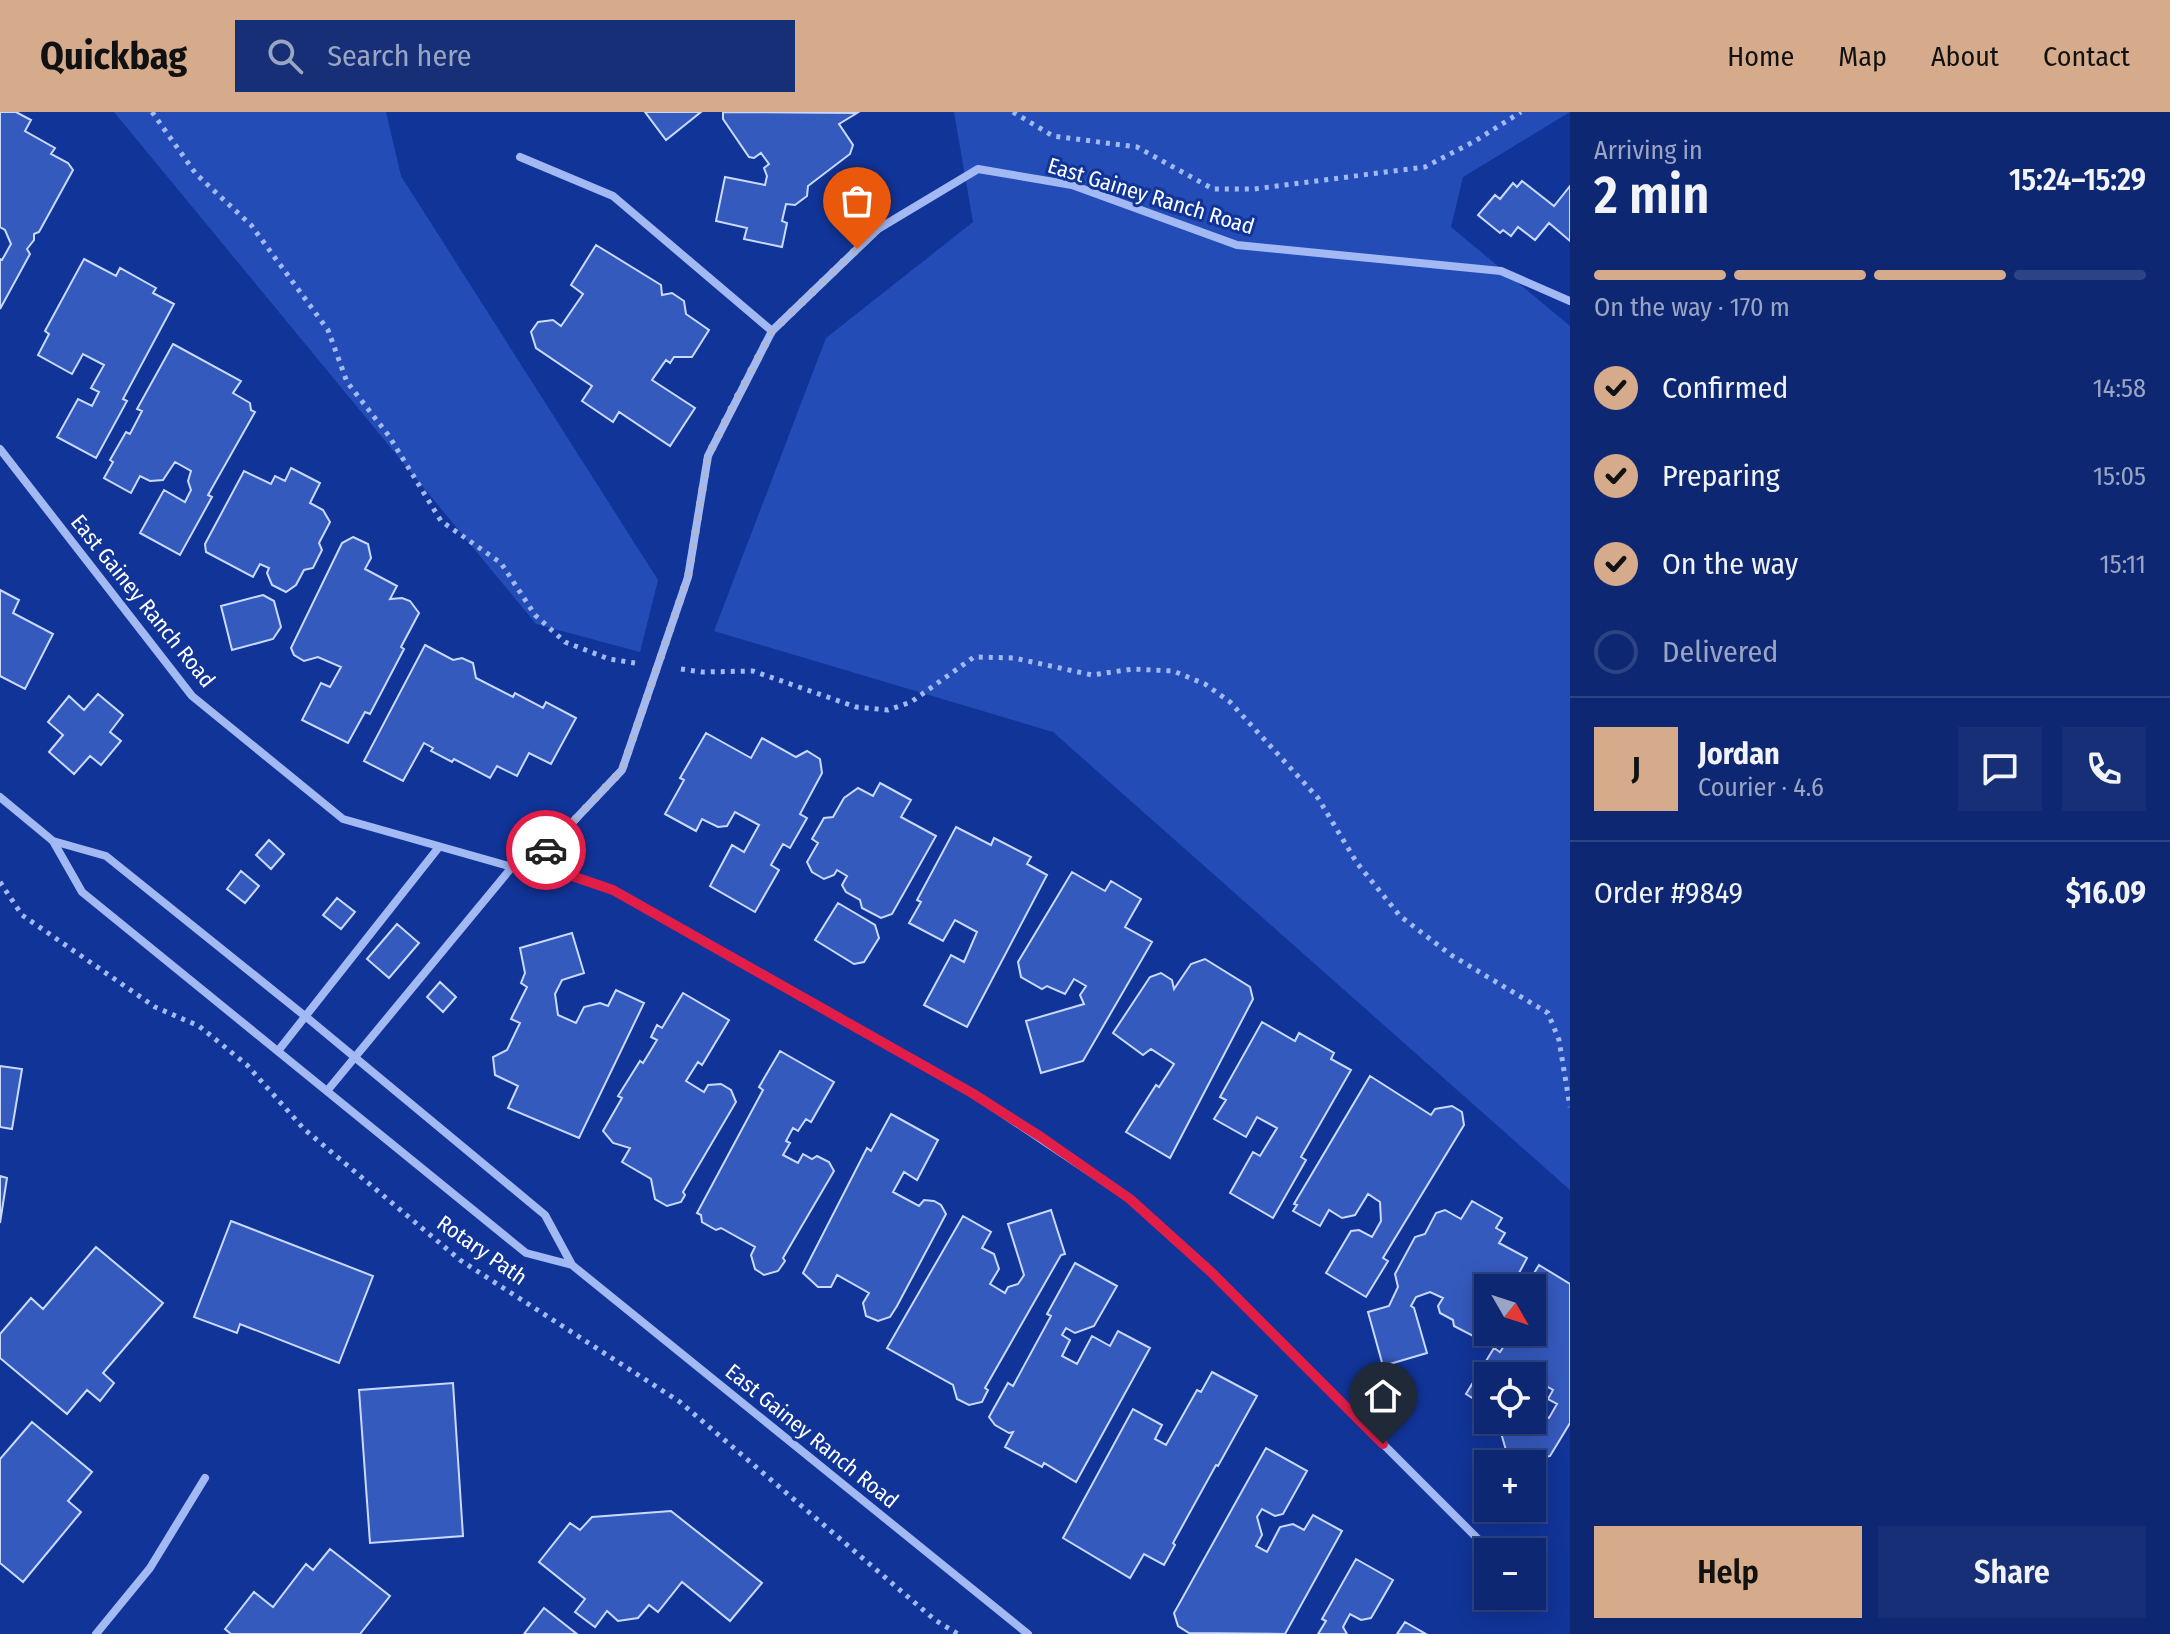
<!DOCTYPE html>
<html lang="en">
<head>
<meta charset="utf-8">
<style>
  :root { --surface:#0d2772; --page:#162f77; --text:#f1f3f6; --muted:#9aa5c4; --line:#2d4484; --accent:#d6ab8b }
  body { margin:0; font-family:"Fira Sans Condensed",sans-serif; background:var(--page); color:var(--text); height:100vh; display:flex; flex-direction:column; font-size:30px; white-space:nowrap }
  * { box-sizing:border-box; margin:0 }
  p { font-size:26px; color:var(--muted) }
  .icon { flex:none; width:44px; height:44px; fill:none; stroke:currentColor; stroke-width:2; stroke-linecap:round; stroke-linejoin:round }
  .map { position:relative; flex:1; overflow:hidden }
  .details { display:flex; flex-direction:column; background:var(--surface); width:600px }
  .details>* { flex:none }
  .needle { width:52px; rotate:129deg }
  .fabs { position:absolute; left:1474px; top:1162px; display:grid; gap:16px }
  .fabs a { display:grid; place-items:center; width:72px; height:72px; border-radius:0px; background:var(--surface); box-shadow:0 4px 20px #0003,0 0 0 2px var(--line); font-size:40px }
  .pin { position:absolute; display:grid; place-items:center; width:68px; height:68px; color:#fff; margin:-82px -34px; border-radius:50% 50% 50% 0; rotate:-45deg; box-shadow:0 0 8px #0007 }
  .pin .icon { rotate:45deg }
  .courier { position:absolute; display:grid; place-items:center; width:80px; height:80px; margin:-40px; border:6px solid #e11d48; border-radius:50%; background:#fff; color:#222; box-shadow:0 2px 10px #0007 }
  .head em { font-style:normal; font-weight:600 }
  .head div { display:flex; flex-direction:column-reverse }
  .head { display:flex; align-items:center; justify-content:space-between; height:136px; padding:0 24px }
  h1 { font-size:52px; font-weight:600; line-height:60px }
  .bar { display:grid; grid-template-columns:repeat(4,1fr); gap:12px 8px; align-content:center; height:96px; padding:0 24px }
  .bar i { height:10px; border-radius:6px; background:var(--line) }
  .bar .current { background:var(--accent) }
  .bar p { grid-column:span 4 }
  .line { display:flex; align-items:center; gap:20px; padding:0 24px; border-top:2px solid var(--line) }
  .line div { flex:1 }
  .round { display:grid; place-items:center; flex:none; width:84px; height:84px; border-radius:0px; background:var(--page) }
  ol { padding:0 24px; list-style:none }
  li { display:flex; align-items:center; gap:24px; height:88px }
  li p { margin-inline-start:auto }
  li .icon { padding:8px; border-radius:50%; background:var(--accent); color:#111; stroke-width:4 }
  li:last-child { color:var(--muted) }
  li i { width:44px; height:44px; border:4px solid var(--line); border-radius:50% }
  .primary-button { display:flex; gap:16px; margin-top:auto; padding:16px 24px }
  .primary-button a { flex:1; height:92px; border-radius:0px; background:var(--accent); color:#111; font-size:32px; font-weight:600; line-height:92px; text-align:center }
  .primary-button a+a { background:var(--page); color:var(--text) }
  header { display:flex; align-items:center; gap:48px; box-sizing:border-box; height:112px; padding:0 40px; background:var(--accent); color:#111 }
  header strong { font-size:38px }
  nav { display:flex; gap:44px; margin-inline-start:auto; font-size:28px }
  .search { width:560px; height:72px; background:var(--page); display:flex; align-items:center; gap:20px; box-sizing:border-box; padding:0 28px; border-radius:0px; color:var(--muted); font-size:30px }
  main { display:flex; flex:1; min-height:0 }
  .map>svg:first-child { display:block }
  .green { fill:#244cb7 }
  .building { fill:#355abe; stroke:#cad9fe; stroke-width:2 }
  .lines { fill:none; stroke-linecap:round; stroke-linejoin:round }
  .path { stroke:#a2b9f4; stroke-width:5; stroke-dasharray:4 6; stroke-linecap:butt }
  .street { stroke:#a2b9f4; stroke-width:8 }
  .done { stroke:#acb8db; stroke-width:8; stroke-dasharray:0 14.4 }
  .route { stroke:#e11d48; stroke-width:10 }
  .labels { text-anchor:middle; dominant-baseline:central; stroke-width:6; stroke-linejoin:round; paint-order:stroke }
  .street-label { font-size:22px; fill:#fff; stroke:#113498 }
</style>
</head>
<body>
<header>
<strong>Quickbag</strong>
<div class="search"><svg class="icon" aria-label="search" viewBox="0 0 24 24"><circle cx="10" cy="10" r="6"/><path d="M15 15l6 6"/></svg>Search here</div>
<nav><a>Home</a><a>Map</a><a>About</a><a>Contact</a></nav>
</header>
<main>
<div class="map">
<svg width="1570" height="1522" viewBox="0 0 1570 1522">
  <rect width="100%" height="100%" fill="#113498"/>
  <path class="green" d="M 114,0 L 386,0 L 401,64 L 658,468 L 640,540 L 536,512 Z
    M 954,0 L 1570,0 L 1463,65 L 1451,115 L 1570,214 L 1570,1078 L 1053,620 L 714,519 L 826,226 L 973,110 Z"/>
  <path class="building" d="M 0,0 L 16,0 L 31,8 L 25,19 L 55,36 L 51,42 L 68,51 L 73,58 L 39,120 L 34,122 L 34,128 L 27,137 L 30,142 L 0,197 L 0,147 L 2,148 L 11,132 L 5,118 L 0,115 Z
    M 645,0 L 701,0 L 666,28 Z
    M 723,0 L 857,1 L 839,12 L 853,33 L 850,42 L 808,74 L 807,84 L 795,93 L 786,92 L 782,109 L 787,111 L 782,135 L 744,127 L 747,116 L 716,109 L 725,65 L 765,73 L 767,64 L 764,56 L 769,52 L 761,41 L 754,46 L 749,45 L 723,7 Z
    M 1522,69 L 1554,94 L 1570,74 L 1570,129 L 1549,111 L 1535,128 L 1518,115 L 1511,124 L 1503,118 L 1500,121 L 1478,103 L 1495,83 L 1500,87 L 1513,71 L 1517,75 Z
    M 596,133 L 661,173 L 662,183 L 672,181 L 684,189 L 686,202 L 709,218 L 692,245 L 674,245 L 670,251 L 666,248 L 652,268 L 695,296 L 670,334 L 619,300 L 613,310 L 582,289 L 592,274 L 536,236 L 531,220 L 538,210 L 553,208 L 561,214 L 583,182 L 571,173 Z
    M 84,147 L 116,164 L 120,156 L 156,176 L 153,181 L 174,192 L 123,287 L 127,289 L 96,346 L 57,325 L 78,287 L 92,294 L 99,280 L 91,276 L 104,253 L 83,242 L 72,262 L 38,243 L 49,222 L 45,219 Z
    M 173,232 L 241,269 L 233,281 L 250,291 L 251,298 L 255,300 L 208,383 L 212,385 L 180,443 L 140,421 L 164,378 L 185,390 L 191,378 L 188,369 L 191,359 L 175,350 L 163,368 L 150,369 L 140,364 L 131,381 L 104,366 L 113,350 L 110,348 L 126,320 L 130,322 L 142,299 L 137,297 Z
    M 291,356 L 320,371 L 310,391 L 323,398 L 330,410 L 319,431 L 322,438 L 313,456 L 304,458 L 296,473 L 286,480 L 272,473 L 267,461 L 269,456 L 260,452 L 253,465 L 206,440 L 205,432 L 244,359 L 271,372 L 275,364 L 285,369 Z
    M 353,425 L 368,432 L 371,446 L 365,457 L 397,474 L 390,487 L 402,486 L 410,489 L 419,501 L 401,535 L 404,537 L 370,602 L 365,600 L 348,631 L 302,608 L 321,571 L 330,575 L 341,555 L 318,545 L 304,549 L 294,543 L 291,536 L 342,431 Z
    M 0,478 L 19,488 L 13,501 L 53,522 L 25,577 L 0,564 Z
    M 263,483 L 274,489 L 281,515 L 273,527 L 232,538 L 221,494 Z
    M 425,533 L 453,548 L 462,546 L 473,551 L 476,566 L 513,585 L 515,581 L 543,596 L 546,590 L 576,606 L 551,652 L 529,641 L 517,664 L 497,654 L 490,666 L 454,647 L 452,650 L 431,639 L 433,636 L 424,631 L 403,669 L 364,649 Z
    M 98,582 L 123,603 L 110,620 L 121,629 L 101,653 L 90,644 L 74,662 L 49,640 L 63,623 L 48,610 L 69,584 L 84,598 Z
    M 706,621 L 751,646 L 762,626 L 796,645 L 807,639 L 820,647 L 822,661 L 800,702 L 807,706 L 790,736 L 783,732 L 771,753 L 779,758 L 755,800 L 710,774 L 732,733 L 744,740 L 759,713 L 735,700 L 727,714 L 718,715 L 702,707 L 696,719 L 665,702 L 684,668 L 680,666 Z
    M 880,671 L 911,688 L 901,705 L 936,724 L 892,802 L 881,806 L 862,796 L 860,788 L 846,780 L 842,773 L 847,764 L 837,758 L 834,763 L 824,767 L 812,760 L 807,750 L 818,731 L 812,727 L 824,706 L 833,705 L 844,686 L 858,676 L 873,684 Z
    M 956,715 L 991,733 L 994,726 L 1031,745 L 1027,752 L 1047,763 L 967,915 L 924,893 L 951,843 L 964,850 L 977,820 L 955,808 L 943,829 L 909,811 L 921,790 L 917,788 Z
    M 269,728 L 284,742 L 271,757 L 256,743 Z
    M 241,759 L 259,774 L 245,791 L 227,777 Z
    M 1072,760 L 1105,779 L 1111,769 L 1141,787 L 1125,815 L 1152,830 L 1083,949 L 1041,961 L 1026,909 L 1084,892 L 1080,883 L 1086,874 L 1074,867 L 1065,882 L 1047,874 L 1042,877 L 1021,865 L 1018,850 Z
    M 337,786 L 355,800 L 341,817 L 323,803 Z
    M 838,791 L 875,813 L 879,826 L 864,850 L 854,852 L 815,828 Z
    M 397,812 L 419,831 L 389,866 L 367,847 Z
    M 572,821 L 584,861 L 562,868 L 555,882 L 558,903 L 576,911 L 584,895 L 600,891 L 608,894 L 616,878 L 644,891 L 579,1026 L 508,996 L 518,974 L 495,963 L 493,945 L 507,938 L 520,911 L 511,907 L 527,875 L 521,871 L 525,861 L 520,836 Z
    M 1205,847 L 1250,875 L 1253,887 L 1170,1046 L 1126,1020 L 1156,973 L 1159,975 L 1174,952 L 1151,937 L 1143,943 L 1113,921 L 1150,865 L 1161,861 L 1172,868 L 1174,877 L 1191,852 Z
    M 440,870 L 456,885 L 443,900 L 427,885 Z
    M 683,881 L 729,908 L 702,953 L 698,950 L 686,969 L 704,980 L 708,973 L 721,972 L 731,978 L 736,990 L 683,1080 L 685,1083 L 681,1090 L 667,1094 L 655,1087 L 651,1067 L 622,1050 L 630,1036 L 613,1031 L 603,1019 L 622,986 L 618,984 L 640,949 L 643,951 L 657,928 L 651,925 L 657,913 L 662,916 Z
    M 1262,910 L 1295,929 L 1299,921 L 1334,941 L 1331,947 L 1351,958 L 1301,1045 L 1306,1048 L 1273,1106 L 1230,1081 L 1253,1040 L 1260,1044 L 1277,1016 L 1257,1005 L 1246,1025 L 1214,1007 L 1226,988 L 1220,985 Z
    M 780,939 L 834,970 L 811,1010 L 806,1007 L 798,1019 L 793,1016 L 786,1029 L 790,1031 L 783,1043 L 798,1051 L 803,1042 L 812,1047 L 817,1044 L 829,1050 L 834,1059 L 783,1146 L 785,1149 L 778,1159 L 764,1163 L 755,1157 L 751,1143 L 755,1135 L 721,1116 L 716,1118 L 702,1110 L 701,1103 L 697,1101 L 763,978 L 759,975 Z
    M 0,954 L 22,957 L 12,1017 L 0,1015 Z
    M 1370,964 L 1431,1003 L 1435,997 L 1452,994 L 1462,1000 L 1464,1013 L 1383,1146 L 1388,1149 L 1366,1185 L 1326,1161 L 1351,1119 L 1359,1118 L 1372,1125 L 1381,1109 L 1380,1090 L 1368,1082 L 1355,1103 L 1342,1106 L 1329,1098 L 1320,1114 L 1293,1099 L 1297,1093 L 1294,1092 Z
    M 891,1002 L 938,1028 L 917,1068 L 904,1060 L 893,1080 L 919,1094 L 924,1088 L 934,1089 L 941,1093 L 946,1102 L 897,1194 L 890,1205 L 878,1209 L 866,1204 L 863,1191 L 869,1181 L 837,1163 L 831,1175 L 818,1175 L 803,1161 L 867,1036 L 871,1039 Z
    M 0,1064 L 7,1066 L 0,1111 Z
    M 1472,1089 L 1502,1106 L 1496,1116 L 1505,1121 L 1499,1131 L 1527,1146 L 1511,1176 L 1488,1176 L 1486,1222 L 1475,1225 L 1454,1214 L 1453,1208 L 1440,1201 L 1438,1194 L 1443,1186 L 1430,1180 L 1416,1185 L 1411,1194 L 1414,1196 L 1427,1241 L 1383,1254 L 1368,1200 L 1389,1194 L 1398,1175 L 1395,1162 L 1415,1125 L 1425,1122 L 1436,1101 L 1445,1098 L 1461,1107 Z
    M 1051,1098 L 1065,1142 L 1061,1143 L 985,1276 L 988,1278 L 982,1290 L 969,1293 L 957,1287 L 953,1273 L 887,1236 L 963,1104 L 991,1120 L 982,1136 L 994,1142 L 999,1157 L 990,1172 L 1005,1181 L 1008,1175 L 1018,1172 L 1024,1163 L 1008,1112 Z
    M 231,1109 L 373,1164 L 339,1251 L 240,1212 L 237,1221 L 194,1205 Z
    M 96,1135 L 163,1191 L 103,1261 L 114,1271 L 100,1289 L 87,1278 L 67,1302 L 0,1246 L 0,1222 L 31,1186 L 43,1197 Z
    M 1075,1151 L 1117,1174 L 1094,1214 L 1075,1221 L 1066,1216 L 1062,1223 L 1070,1228 L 1062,1244 L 1077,1252 L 1092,1224 L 1110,1234 L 1118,1219 L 1150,1236 L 1076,1370 L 1044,1351 L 1042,1355 L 1005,1335 L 1013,1320 L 1009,1321 L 995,1313 L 989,1305 L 1008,1271 L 1013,1274 L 1051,1204 L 1047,1202 Z
    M 1539,1153 L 1570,1172 L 1570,1311 L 1550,1344 L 1520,1352 L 1510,1352 L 1499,1314 L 1518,1308 L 1532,1308 L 1532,1303 L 1540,1301 L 1549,1306 L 1557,1292 L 1548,1287 L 1553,1278 L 1537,1269 L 1532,1276 L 1532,1264 L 1488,1264 L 1488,1296 L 1466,1282 L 1494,1236 L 1500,1240 L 1513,1220 L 1532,1220 L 1532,1176 L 1525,1176 Z
    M 1212,1260 L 1257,1284 L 1218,1354 L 1216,1353 L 1173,1431 L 1175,1433 L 1164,1453 L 1144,1442 L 1130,1466 L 1063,1426 L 1133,1297 L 1162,1313 L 1155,1327 L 1166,1333 L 1197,1278 L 1201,1280 Z
    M 453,1271 L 463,1424 L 370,1431 L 359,1278 Z
    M 32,1310 L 92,1360 L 68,1389 L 81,1400 L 23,1470 L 0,1451 L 0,1347 Z
    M 1266,1336 L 1307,1359 L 1283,1402 L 1275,1404 L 1262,1397 L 1257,1405 L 1262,1423 L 1256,1434 L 1267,1440 L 1280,1415 L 1293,1412 L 1304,1418 L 1313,1403 L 1342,1419 L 1285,1522 L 1189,1521 L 1178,1514 L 1174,1501 Z
    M 671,1399 L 762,1471 L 730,1509 L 682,1470 L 658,1500 L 649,1493 L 638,1506 L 618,1509 L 607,1499 L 595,1515 L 575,1500 L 585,1487 L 539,1450 L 570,1411 L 580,1418 L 592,1405 Z
    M 330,1437 L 390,1484 L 360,1522 L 231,1522 L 225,1517 L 254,1480 L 273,1495 L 306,1452 L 313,1458 Z
    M 1356,1447 L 1393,1468 L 1371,1506 L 1361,1508 L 1350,1502 L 1343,1515 L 1347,1522 L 1318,1522 L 1326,1509 L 1322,1507 Z
    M 544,1496 L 577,1522 L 524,1522 Z
    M 1405,1510 L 1426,1522 L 1397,1522 Z"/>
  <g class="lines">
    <path class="path" d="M 152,0 L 196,62 L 251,113 L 328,218 L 347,270 L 389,324 L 441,409 L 501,451 L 535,503 L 565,530 L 609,547 L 635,551
      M 1013,0 L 1053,24 L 1137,35 L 1213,77 L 1254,77 L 1425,55 L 1475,29 L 1521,0
      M 681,557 L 702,560 L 753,559 L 856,595 L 888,598 L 911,590 L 974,545 L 1014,546 L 1092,563 L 1133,557 L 1173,559 L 1205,572 L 1230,590 L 1318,686 L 1357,751 L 1400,804 L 1451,843 L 1548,901 L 1559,928 L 1570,995
      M 0,770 L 22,803 L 155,895 L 199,914 L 247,953 L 304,1017 L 460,1148 L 680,1290 L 935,1508 L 958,1522"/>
    <path class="street" d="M 520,45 L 613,84 L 772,219
      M 0,337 L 192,584 L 343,707 L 512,755 L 534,751 L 613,778 L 972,981 L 1130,1087 L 1211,1160 L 1491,1440
      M 0,685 L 53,729 L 82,780 L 526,1141 L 572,1153
      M 53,729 L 106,744 L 305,904 L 545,1103 L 572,1153 L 1028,1522
      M 534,751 L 622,658 L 688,465 L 708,344 L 772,219 L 878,117 L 978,57 L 1072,73 L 1237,133 L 1501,159 L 1570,189
      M 278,939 L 439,735
      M 327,979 L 512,755
      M 96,1522 L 150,1456 L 205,1366"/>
  </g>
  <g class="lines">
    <path class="done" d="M 546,738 L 622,658 L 688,465 L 708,344 L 733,294 L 772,219 L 857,137"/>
    <path class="route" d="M 546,738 L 534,751 L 613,778 L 972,981 L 1041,1025 L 1130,1087 L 1211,1160 L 1383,1332"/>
  </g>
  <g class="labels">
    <g class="street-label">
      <text transform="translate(1151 84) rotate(17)">East Gainey Ranch Road</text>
      <text transform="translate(143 489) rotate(51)">East Gainey Ranch Road</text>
      <text transform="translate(482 1138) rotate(35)">Rotary Path</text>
      <text transform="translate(812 1324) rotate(39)">East Gainey Ranch Road</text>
    </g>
  </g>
</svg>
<div class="fabs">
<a><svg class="needle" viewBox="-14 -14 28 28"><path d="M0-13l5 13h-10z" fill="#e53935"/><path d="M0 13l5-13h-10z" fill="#9aa5c4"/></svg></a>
<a><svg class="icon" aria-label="locate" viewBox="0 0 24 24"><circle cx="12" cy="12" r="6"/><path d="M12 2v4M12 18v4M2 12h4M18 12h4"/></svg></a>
<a>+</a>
<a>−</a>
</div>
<div class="pin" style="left:857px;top:137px;background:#ea580c"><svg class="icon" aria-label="bag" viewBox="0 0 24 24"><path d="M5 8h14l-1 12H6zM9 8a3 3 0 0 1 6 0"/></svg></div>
<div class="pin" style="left:1383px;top:1332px;background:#1f2937"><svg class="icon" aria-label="home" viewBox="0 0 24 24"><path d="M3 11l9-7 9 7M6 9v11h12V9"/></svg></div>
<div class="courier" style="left:546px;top:738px"><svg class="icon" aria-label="car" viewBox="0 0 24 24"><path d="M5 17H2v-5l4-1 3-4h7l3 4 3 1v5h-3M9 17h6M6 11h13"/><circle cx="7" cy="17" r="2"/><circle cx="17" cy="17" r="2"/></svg></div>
</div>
<section class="details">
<div class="head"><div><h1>2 min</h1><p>Arriving in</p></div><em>15:24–15:29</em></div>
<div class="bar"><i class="current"></i><i class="current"></i><i class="current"></i><i></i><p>On the way · 170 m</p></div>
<ol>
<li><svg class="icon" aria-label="check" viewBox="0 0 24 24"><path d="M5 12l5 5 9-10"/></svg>Confirmed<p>14:58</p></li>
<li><svg class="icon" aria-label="check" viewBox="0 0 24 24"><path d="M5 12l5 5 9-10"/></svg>Preparing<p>15:05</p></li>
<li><svg class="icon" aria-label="check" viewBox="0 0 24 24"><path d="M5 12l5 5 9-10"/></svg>On the way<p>15:11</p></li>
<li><i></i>Delivered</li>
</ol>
<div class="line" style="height:144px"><b class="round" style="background:var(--accent);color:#111">J</b><div><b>Jordan</b><p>Courier · 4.6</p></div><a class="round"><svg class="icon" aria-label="chat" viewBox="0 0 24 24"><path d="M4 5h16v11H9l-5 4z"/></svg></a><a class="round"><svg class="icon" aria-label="phone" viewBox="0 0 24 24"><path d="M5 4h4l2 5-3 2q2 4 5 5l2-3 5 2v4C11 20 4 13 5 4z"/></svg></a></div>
<div class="line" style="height:104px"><div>Order #9849</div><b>$16.09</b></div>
<div class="primary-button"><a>Help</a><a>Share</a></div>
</section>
</main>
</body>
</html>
